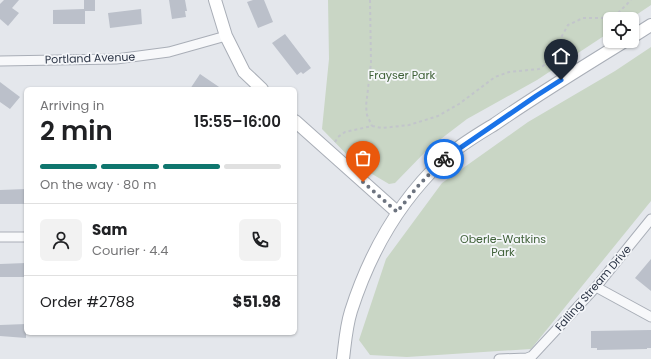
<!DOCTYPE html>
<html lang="en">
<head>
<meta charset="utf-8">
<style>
  :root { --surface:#fff; --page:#f2f2f2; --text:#202124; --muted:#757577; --line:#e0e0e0; --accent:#0f766e }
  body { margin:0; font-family:Poppins,sans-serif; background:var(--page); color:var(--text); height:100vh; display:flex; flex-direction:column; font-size:15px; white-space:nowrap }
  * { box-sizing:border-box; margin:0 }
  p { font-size:13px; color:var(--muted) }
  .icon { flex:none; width:22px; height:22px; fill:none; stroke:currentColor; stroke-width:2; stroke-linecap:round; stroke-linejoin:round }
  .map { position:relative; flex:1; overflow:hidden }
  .details { position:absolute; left:24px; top:87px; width:273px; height:248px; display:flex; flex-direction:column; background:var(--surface); border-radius:6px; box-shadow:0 1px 3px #0004 }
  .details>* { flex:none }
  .fabs { position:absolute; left:603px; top:12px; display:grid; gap:8px }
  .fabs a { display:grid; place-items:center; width:36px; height:36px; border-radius:6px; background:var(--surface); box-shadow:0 1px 3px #0004; font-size:20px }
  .pin { position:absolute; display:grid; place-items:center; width:34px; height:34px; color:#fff; margin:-41px -17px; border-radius:50% 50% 50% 0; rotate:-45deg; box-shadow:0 0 4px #0007 }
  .pin .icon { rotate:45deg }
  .courier { position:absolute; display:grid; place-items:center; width:40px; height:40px; margin:-20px; border:3px solid #1a73e8; border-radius:50%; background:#fff; color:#222; box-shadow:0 1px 5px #0007 }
  .overview em { font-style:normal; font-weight:600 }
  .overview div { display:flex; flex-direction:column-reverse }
  .overview { display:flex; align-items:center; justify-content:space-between; height:68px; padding:0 16px }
  h1 { font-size:26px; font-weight:600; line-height:30px }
  .bar { display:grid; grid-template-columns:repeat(4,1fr); gap:6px 4px; align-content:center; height:48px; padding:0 16px }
  .bar i { height:5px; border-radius:3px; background:var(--line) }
  .bar .current { background:var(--accent) }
  .bar p { grid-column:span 4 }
  .line { display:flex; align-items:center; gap:10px; padding:0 16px; border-top:1px solid var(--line) }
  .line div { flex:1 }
  .round { display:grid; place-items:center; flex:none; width:42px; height:42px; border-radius:6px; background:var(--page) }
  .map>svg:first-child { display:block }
  .green { fill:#c9d6c5 }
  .building { fill:#bbc0ca }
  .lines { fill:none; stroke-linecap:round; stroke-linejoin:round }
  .street-casing { stroke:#a9aeb7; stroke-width:11 }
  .secondary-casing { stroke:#a9aeb7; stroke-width:14 }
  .path { stroke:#c2c5cb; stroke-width:2; stroke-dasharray:3 3; stroke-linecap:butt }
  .street { stroke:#f7f8fa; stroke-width:9 }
  .secondary { stroke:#fff; stroke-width:12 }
  .done { stroke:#6c737f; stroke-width:4; stroke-dasharray:0 7.2 }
  .route { stroke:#1a73e8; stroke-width:5 }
  .labels { text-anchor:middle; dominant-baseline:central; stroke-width:3.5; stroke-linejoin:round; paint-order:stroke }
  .street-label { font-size:11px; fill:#2b3445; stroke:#f4f6f9 }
  .park-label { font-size:11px; fill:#3f6138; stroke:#f4f6f9 }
</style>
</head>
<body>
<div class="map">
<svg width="651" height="359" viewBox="0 0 651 359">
  <rect width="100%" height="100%" fill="#e4e7ec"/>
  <path class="green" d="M 328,0 L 651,0 L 651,5 L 630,19 L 610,19 L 610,32 L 537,80 L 467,119 L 429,148 L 395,183 L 389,184 L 357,165 L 322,129 L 329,59 Z
    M 651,47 L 651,201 L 531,349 L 407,357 L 370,355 L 359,340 L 386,259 L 442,183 L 528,122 L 615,71 Z"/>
  <path class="building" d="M 4,0 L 19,0 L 12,8 L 19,13 L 8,26 L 0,19 L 0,4 Z
    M 84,0 L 95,0 L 95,11 L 85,11 L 85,24 L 53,24 L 53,10 L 84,9 Z
    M 169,0 L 185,0 L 187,11 L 185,11 L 186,17 L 172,19 Z
    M 253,0 L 264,0 L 273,22 L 258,28 L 247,2 Z
    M 141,9 L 142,24 L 110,28 L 108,13 Z
    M 285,34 L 311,68 L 303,74 L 301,72 L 297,75 L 272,43 Z
    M 200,74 L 222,89 L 190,89 Z
    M 0,82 L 20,97 L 10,109 L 0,102 Z
    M 26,189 L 26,204 L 0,204 L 0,190 Z
    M 651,259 L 651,291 L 635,278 Z
    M 26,263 L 26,277 L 0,277 L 0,264 Z
    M 26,324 L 26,338 L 0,336 L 0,325 Z
    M 651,330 L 651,348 L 647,348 L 647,349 L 597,350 L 597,348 L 591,348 L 591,331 Z"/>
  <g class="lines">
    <g class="street-casing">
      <path id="street" d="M 0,61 L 116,59 L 169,52 L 226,36
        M 0,237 L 26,237
        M 596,287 L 651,317
        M 499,359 L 527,358 L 532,356 L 596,287 L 651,219"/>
    </g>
    <g class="secondary-casing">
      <path id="secondary" d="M 215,0 L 226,36 L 244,72 L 262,89
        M 632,37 L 651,25
        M 295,121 L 397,212
        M 343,359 C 345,343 346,327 351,311 C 369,255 399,201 443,160 C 458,146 477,135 495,124 C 537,95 581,68 625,41"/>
    </g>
    <path class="path" d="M 370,0 L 371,63 L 366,106 L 367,115 L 372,126
      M 335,142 L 338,137 L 345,132 L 372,126 L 382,128 L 409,125 L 438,116 L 459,104 L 495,77 L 509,72 L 539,69 L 547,63 L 568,25 L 583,18 L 602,18 L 617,14 L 631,0"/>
    <use href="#street" class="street"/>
    <use href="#secondary" class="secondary"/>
  </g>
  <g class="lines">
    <path class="done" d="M 363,182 L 397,212 L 418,186 L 444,159"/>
    <path class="route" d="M 444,159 L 536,96 L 561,80"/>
  </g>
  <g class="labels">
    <g class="street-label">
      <text transform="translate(90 58) rotate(-2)">Portland Avenue</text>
      <text transform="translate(593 288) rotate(-49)">Falling Stream Drive</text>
    </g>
    <g class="park-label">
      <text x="402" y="75">Frayser Park</text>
      <text x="503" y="239">Oberle-Watkins<tspan x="503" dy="13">Park</tspan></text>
    </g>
  </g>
</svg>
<div class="fabs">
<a><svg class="icon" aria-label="locate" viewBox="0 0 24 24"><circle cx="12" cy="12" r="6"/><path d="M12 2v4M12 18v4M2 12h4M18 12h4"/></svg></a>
</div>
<div class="pin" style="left:363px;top:182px;background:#ea580c"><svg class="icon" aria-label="bag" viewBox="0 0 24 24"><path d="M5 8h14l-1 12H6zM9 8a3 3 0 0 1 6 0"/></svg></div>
<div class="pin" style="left:561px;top:80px;background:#1f2937"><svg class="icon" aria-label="home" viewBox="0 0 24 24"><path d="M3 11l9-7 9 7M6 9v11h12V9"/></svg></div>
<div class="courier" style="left:444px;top:159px"><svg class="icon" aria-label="bike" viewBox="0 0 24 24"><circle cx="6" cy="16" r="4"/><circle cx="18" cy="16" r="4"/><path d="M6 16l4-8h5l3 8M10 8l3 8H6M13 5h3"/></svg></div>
<section class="details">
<div class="overview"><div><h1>2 min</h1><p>Arriving in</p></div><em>15:55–16:00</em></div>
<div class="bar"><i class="current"></i><i class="current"></i><i class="current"></i><i></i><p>On the way · 80 m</p></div>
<div class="line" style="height:72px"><a class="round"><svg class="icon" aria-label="person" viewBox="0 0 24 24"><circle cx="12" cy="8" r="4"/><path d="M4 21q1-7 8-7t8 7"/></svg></a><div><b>Sam</b><p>Courier · 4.4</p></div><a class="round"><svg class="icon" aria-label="phone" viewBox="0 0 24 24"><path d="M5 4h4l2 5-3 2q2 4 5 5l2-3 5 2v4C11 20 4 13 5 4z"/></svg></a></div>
<div class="line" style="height:52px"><div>Order #2788</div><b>$51.98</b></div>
</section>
</div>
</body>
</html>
